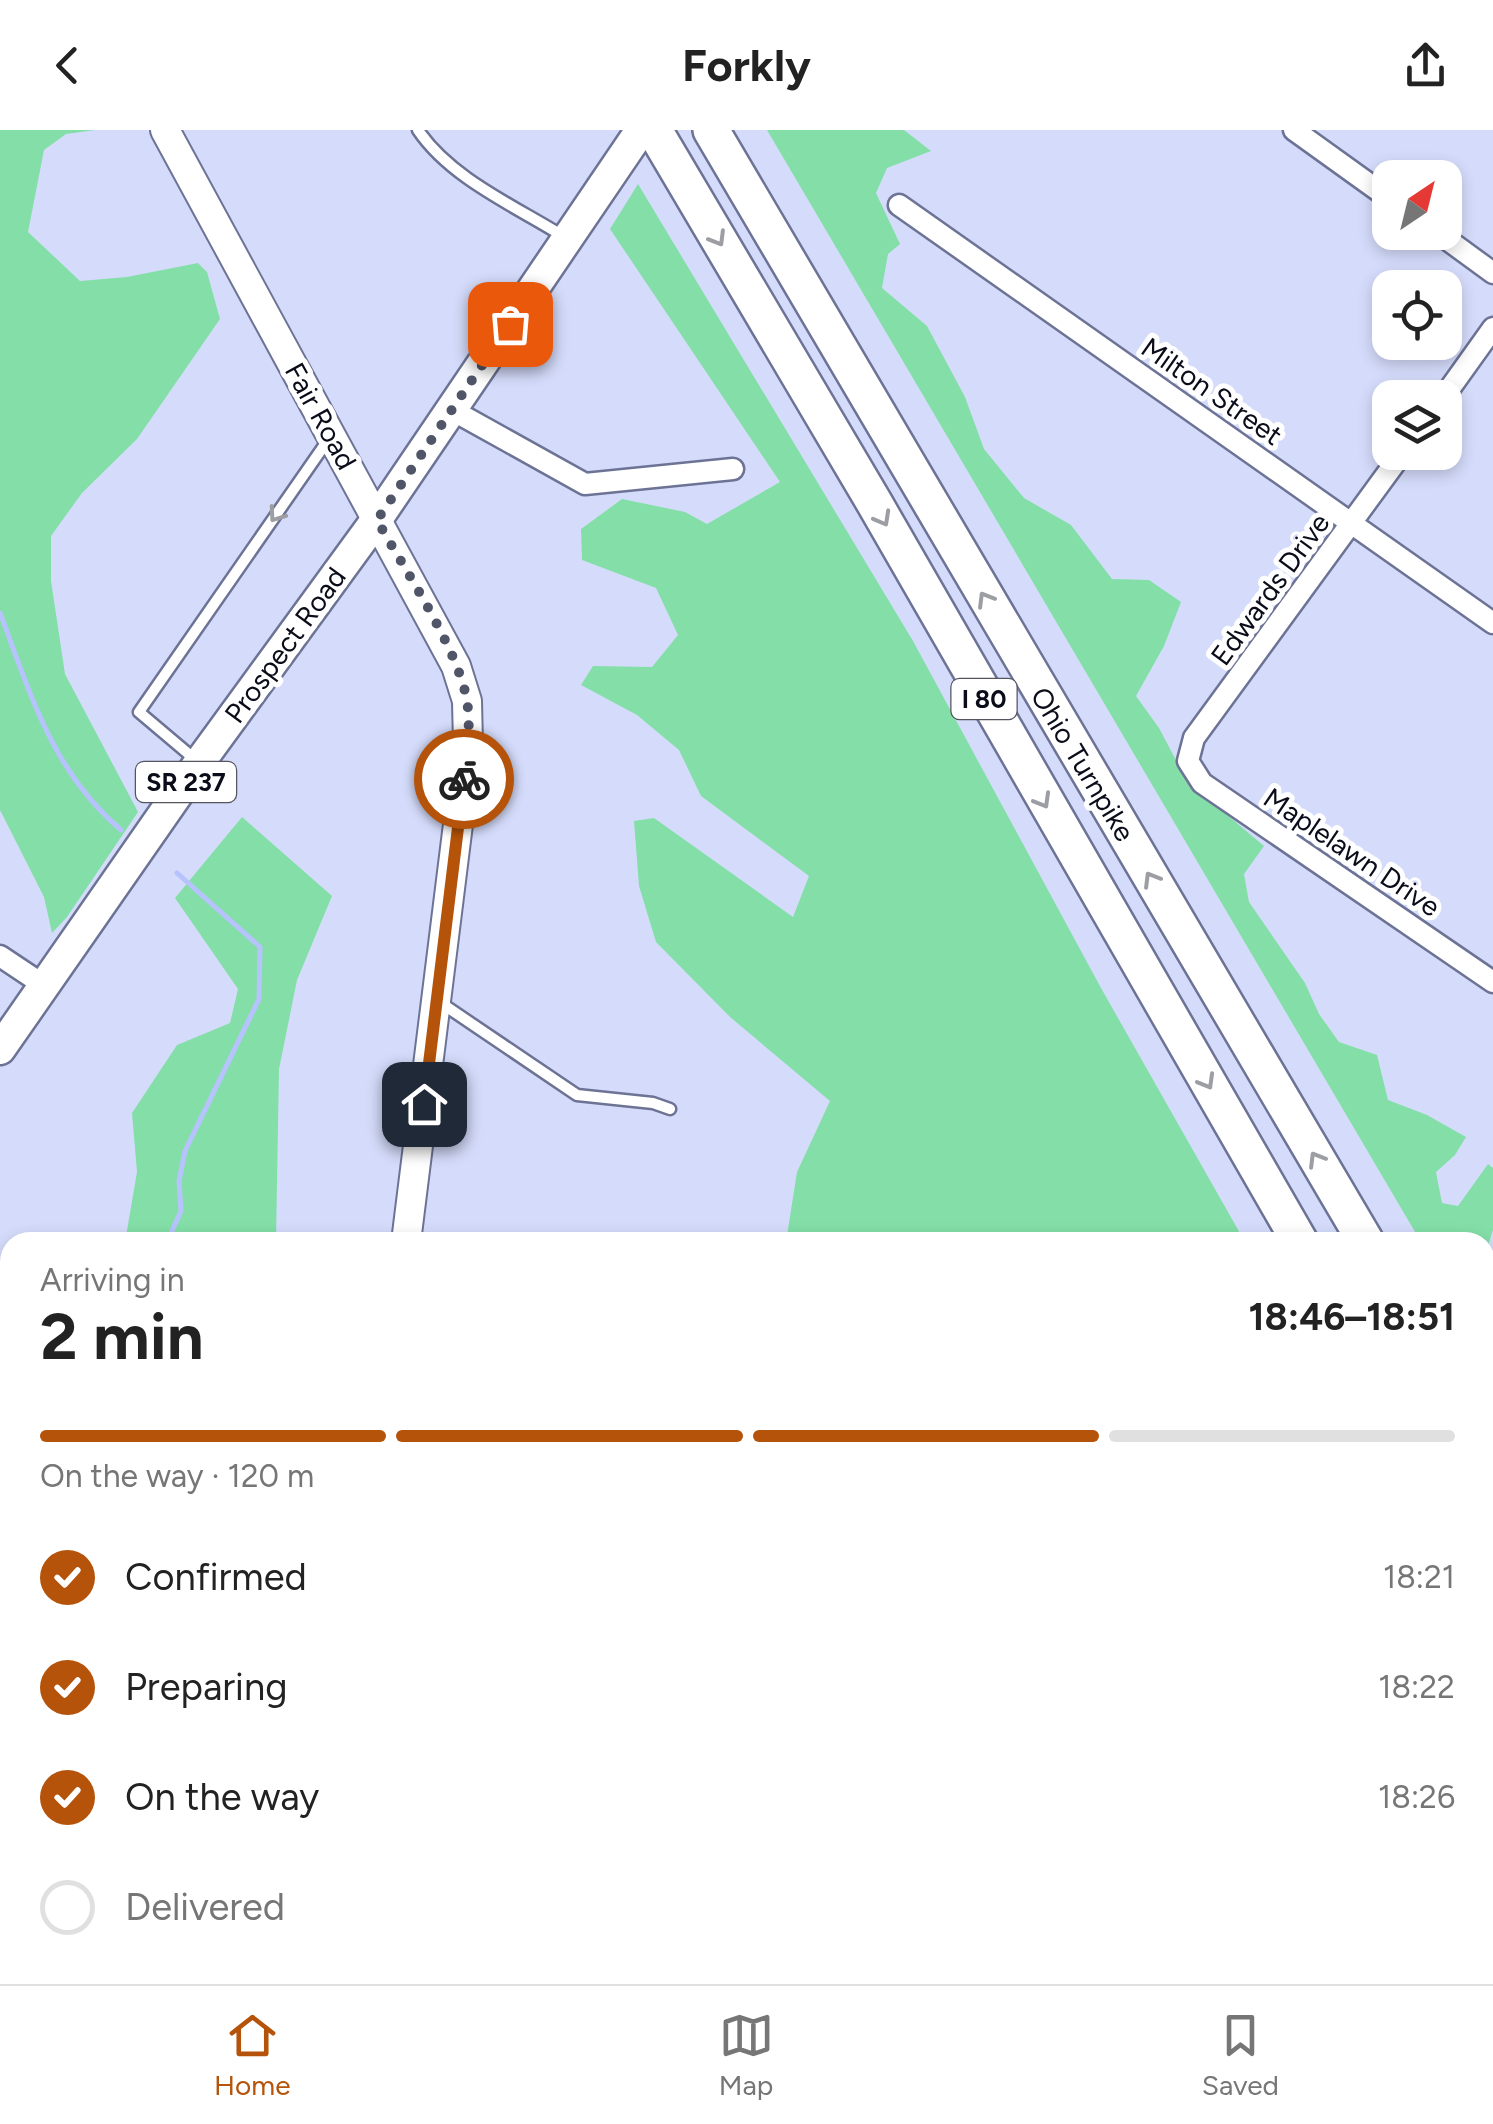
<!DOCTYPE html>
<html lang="en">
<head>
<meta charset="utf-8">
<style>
  :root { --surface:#fff; --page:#f2f2f2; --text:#222; --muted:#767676; --line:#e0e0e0; --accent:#b45309 }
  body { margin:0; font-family:Figtree,sans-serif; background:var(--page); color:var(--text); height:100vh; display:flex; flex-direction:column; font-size:38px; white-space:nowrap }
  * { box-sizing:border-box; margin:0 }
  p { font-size:32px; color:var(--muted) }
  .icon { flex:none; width:55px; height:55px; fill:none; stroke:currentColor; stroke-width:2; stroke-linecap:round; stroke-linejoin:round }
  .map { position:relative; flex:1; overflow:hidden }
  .panel { position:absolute; left:0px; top:1102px; width:1495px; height:752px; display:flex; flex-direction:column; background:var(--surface); border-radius:30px 30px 0 0; box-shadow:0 5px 15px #0003 }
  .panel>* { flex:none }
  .needle { width:65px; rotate:35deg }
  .buttons { position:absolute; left:1372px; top:30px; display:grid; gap:20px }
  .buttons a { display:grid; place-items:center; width:90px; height:90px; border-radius:20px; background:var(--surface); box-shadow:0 5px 15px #0003; font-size:50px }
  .pin { position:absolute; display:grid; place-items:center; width:85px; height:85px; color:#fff; margin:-42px; border-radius:20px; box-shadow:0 5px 15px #0006 }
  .courier { position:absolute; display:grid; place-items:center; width:100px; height:100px; margin:-50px; border:8px solid #b45309; border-radius:50%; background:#fff; color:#222; box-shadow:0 2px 12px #0007 }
  .overview em { font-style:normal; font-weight:700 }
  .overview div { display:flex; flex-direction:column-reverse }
  .overview { display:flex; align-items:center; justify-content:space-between; height:170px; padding:0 40px }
  h1 { font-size:65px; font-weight:700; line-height:75px }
  .bar { display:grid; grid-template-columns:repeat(4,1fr); gap:15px 10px; align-content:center; height:120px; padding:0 40px }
  .bar i { height:12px; border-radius:8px; background:var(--line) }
  .bar .current { background:var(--accent) }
  .bar p { grid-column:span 4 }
  ol { padding:0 40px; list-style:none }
  li { display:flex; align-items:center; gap:30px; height:110px }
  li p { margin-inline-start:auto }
  li .icon { padding:10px; border-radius:50%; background:var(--accent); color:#fff; stroke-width:4 }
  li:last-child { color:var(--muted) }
  li i { width:55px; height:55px; border:5px solid var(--line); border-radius:50% }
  header { display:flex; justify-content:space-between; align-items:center; height:130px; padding:0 40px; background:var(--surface); font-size:45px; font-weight:700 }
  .tab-bar { display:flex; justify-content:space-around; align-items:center; height:140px; border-top:2px solid var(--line); background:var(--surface); font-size:28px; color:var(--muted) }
  .tab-bar a { display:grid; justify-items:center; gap:5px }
  .tab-bar .current { color:var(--accent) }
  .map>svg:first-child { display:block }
  .green { fill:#83dfa7 }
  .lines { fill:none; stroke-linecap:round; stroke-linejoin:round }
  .stream { stroke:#b7c3fc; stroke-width:5 }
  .lane-casing { stroke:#6c7395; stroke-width:15 }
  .street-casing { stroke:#6c7395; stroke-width:25 }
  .secondary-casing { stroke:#6c7395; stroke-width:32 }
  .primary-casing { stroke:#6c7395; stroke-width:35 }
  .highway-casing { stroke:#6c7395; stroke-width:40 }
  .lane { stroke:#fff; stroke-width:10 }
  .street { stroke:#fff; stroke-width:20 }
  .secondary { stroke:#fff; stroke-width:28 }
  .primary { stroke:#fff; stroke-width:30 }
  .highway { stroke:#fff; stroke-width:35 }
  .oneway { stroke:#9d9ea3 }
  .done { stroke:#515568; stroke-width:10; stroke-dasharray:0 18 }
  .route { stroke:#b45309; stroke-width:12 }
  .labels { text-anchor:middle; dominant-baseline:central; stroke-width:10; stroke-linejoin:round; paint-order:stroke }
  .shield { fill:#fff; stroke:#54555e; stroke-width:2.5 }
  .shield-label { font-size:25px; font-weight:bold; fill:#0a0c19 }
  .street-label { font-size:28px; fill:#0a0c19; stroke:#fff }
</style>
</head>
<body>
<header><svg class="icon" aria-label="back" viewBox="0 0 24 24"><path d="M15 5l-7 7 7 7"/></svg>Forkly<svg class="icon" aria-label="share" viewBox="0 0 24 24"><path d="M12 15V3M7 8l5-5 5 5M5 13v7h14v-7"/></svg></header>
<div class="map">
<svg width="1493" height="1854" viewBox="0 0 1493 1854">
  <rect width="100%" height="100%" fill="#d5dcfb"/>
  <path class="green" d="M 0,0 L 95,0 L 66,4 L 44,20 L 28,102 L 80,151 L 127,147 L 198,133 L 207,142 L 220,189 L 137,309 L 82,363 L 51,406 L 51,451 L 65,544 L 138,682 L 67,787 L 52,803 L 44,767 L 0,680 Z
    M 767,0 L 904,0 L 931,21 L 887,38 L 876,63 L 900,114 L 888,124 L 882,158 L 927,196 L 965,267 L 984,319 L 1024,368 L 1071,395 L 1112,449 L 1149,450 L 1181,472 L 1164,516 L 1136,566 L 1159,598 L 1187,651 L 1264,716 L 1244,744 L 1249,772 L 1305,853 L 1319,884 L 1339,912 L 1377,925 L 1388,970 L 1427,985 L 1466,1007 L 1455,1025 L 1436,1042 L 1442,1073 L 1458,1076 L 1488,1034 L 1493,1038 L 1493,1100 L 1485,1125 L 1485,1112 L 1421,1112 Z
    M 638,54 L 913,511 L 1101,858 L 1245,1112 L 786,1112 L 797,1042 L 830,971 L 730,887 L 656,812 L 639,756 L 634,691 L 654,688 L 793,787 L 809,746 L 701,666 L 679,620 L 637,585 L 581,555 L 593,536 L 652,537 L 678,505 L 656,458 L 582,430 L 581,399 L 622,369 L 685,382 L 707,394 L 780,352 L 610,99 Z
    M 242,687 L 332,766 L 297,850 L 279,939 L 276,1110 L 125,1112 L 137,1042 L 132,983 L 177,915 L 230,893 L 238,859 L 175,768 Z
    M 10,1380 L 10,1845 L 139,1845 L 141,1854 L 0,1854 L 0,1391 Z
    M 1485,1501 L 1493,1515 L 1493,1854 L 1218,1854 L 1218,1845 L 1485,1845 Z"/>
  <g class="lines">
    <path class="stream" d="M 0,483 C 31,565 52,641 121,700
      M 167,1112 L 181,1081 L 179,1051 L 185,1021 L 259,869 L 260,817 L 177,743
      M 0,1543 L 10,1540"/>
    <g class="lane-casing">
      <path id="lane" d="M 418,0 C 451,49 517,77 566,108
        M 197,631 L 139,582 L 328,310
        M 441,873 L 577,965 L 653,973 L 670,979"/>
    </g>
    <g class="street-casing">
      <path id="street" d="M 1294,0 L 1390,69
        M 899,75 L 1493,493
        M 1437,102 L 1493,143
        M 1443,268 L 1493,198
        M 452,280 L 585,354 L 733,339
        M 1403,322 L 1194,608 L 1188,631 L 1202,653 L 1493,852
        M 0,826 L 45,856
        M 811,1845 L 824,1854"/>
    </g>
    <g class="secondary-casing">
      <path id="secondary" d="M 165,0 L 456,536 L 467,571 L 468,614 L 406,1112
        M 311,1854 L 312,1845"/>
    </g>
    <g class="primary-casing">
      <path id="primary" d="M 0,919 L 199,633 L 377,389 L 641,0"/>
    </g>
    <g class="highway-casing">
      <path id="highway" d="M 654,0 L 875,374 L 1300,1112
        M 711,0 L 1366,1112
        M 1485,1315 L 1493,1328
        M 1485,1429 L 1493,1443"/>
    </g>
    <use href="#lane" class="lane"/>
    <use href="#street" class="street"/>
    <use href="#secondary" class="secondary"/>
    <use href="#primary" class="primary"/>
    <use href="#highway" class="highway"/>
  </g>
  <defs><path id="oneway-chevron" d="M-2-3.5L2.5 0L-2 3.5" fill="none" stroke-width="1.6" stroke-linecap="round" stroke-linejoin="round" transform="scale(2.5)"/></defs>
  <g class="oneway">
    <use href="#oneway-chevron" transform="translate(718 109) rotate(59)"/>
    <use href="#oneway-chevron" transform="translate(276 385) rotate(125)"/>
    <use href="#oneway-chevron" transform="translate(883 389) rotate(61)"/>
    <use href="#oneway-chevron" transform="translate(985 469) rotate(-121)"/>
    <use href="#oneway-chevron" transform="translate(1043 671) rotate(60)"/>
    <use href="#oneway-chevron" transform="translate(1151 749) rotate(-121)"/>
    <use href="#oneway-chevron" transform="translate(1207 952) rotate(60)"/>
    <use href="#oneway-chevron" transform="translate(1316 1029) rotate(-121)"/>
  </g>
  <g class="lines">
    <path class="done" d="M 464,649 C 467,624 471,597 467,571 C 458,518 404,439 377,390 L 510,194"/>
    <path class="route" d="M 424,974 L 464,649"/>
  </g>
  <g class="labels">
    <g class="shield">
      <rect x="951.5" y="549" width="65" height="40" rx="8"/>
      <rect x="136" y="632" width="100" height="40" rx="8"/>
    </g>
    <g class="shield-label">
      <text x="984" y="569">I 80</text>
      <text x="186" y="652">SR 237</text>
    </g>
    <g class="street-label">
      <text transform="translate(1212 261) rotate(35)">Milton Street</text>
      <text transform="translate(321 286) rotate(61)">Fair Road</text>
      <text transform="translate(1270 459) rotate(-54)">Edwards Drive</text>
      <text transform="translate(285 515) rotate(-54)">Prospect Road</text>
      <text transform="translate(1083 634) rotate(59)">Ohio Turnpike</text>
      <text transform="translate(1352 722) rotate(34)">Maplelawn Drive</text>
    </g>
  </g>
</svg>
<div class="buttons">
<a><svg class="needle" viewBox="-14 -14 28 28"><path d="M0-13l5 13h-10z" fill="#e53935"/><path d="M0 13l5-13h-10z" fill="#767676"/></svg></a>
<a><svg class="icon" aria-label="locate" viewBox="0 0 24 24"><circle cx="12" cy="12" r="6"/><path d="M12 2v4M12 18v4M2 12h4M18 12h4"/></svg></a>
<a><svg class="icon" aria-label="layers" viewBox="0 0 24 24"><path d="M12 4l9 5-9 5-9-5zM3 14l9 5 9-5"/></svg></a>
</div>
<div class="pin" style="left:510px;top:194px;background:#ea580c"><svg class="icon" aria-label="bag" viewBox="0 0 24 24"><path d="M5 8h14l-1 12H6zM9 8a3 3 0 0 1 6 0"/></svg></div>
<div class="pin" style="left:424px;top:974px;background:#1f2937"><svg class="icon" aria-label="home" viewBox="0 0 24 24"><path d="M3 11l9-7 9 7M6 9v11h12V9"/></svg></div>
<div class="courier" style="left:464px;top:649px"><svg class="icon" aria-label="bike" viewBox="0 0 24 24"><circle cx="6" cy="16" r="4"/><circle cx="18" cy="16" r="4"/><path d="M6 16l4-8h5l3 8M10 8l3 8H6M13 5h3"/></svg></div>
<section class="panel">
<div class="overview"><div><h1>2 min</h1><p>Arriving in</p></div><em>18:46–18:51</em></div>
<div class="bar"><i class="current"></i><i class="current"></i><i class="current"></i><i></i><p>On the way · 120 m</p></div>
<ol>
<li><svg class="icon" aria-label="check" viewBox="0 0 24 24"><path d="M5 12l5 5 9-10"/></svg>Confirmed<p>18:21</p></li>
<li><svg class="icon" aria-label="check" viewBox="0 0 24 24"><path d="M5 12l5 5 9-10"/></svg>Preparing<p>18:22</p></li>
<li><svg class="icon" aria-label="check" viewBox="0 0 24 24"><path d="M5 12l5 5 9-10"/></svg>On the way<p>18:26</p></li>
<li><i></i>Delivered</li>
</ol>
</section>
</div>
<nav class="tab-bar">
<a class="current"><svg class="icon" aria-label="home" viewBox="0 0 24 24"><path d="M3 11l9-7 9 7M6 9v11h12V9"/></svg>Home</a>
<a><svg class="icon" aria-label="map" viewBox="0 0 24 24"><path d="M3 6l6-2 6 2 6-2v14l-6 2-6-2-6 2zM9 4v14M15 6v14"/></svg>Map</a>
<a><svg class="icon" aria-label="saved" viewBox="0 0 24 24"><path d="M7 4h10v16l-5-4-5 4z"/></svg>Saved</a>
</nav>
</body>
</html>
